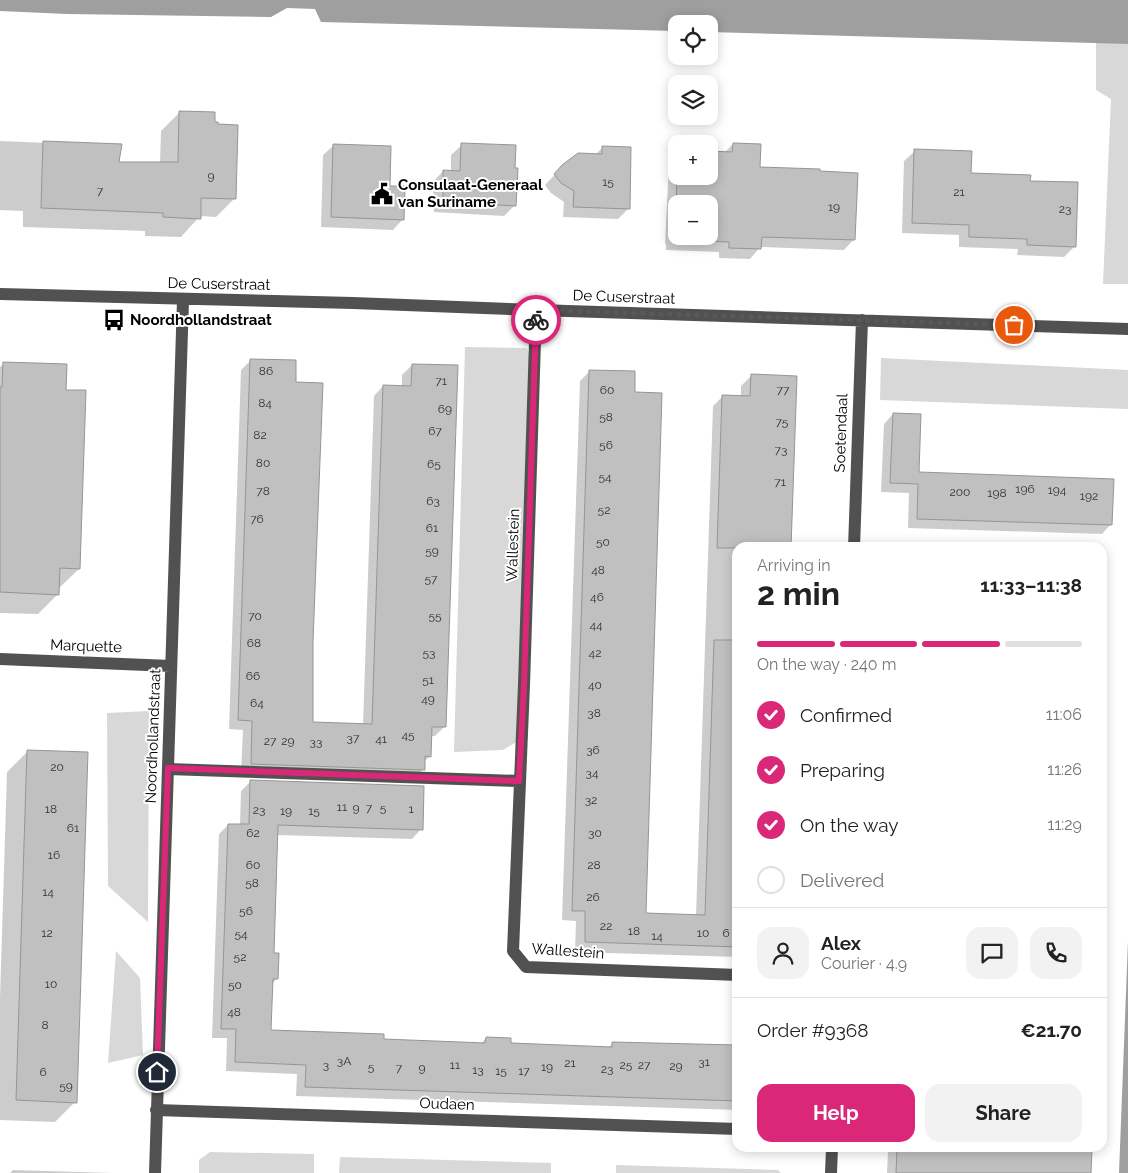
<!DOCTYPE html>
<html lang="en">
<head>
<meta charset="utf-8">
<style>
  :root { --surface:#fff; --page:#f2f2f2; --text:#222; --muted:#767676; --line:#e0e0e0; --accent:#db2777 }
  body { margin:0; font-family:Raleway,sans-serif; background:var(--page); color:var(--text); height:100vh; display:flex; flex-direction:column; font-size:19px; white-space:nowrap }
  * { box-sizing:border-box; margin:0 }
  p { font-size:16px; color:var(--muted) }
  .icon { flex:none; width:28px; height:28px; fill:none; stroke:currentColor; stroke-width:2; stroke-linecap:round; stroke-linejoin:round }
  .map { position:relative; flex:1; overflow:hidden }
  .drawer { position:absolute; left:732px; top:542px; width:375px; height:610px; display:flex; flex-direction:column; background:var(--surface); border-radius:15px; box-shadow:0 2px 12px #0003 }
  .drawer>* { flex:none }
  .tools { position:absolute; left:668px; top:15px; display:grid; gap:10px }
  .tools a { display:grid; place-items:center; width:50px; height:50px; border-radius:10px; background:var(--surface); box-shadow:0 2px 12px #0003; font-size:25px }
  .pin { position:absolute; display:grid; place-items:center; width:42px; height:42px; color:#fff; margin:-21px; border:2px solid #fff; border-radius:50%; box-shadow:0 1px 5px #0007 }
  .courier { position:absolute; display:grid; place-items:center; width:50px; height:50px; margin:-25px; border:4px solid #db2777; border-radius:50%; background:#fff; color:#222; box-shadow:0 1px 6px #0007 }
  .overview em { font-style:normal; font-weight:700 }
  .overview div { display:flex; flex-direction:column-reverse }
  .overview { display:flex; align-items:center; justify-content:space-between; height:85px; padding:0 25px }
  h1 { font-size:32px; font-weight:700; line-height:38px }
  .bar { display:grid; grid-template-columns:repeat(4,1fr); gap:8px 5px; align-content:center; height:60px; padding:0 25px }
  .bar i { height:6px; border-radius:4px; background:var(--line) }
  .bar .on { background:var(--accent) }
  .bar p { grid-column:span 4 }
  .line { display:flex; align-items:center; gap:12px; padding:0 25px; border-top:1px solid var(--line) }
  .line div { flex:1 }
  .round { display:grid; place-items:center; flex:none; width:52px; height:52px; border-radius:15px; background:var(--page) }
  ol { padding:0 25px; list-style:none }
  li { display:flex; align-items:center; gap:15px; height:55px }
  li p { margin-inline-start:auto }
  li .icon { padding:5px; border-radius:50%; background:var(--accent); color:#fff; stroke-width:4 }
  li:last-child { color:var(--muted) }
  li i { width:28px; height:28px; border:2px solid var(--line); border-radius:50% }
  .primary-button { display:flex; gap:10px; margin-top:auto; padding:10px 25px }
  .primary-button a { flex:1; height:58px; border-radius:15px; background:var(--accent); color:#fff; font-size:20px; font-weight:700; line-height:58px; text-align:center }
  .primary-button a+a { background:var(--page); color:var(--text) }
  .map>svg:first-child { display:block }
  .green { fill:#d8d8d8 }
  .water { fill:#9f9f9f }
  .shadow { fill:#0003; fill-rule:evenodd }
  .building { fill:#c0c0c0; stroke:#959595; fill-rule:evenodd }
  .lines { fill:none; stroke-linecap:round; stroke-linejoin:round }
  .minor { stroke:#515151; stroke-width:12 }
  .done { stroke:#595959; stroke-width:5; stroke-dasharray:0 9 }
  .route { stroke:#db2777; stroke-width:6 }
  .labels { text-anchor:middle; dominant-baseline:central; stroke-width:4; stroke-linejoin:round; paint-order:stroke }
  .number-label { font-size:12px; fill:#303030 }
  .poi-label { font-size:15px; font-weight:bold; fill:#000; stroke:#fff; text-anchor:start }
  .street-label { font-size:15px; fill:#000; stroke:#fff }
</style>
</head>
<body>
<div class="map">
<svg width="1128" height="1173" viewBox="0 0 1128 1173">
  <rect width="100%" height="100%" fill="#fff"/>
  <path class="green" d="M 1128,0 L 1128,284 L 1103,284 L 1111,99 L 1096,90 L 1096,43 L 1113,43 Z
    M 465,347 L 527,348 L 530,356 L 518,741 L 503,750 L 454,752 Z
    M 881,358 L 1128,370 L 1128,409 L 880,400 Z
    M 149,711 L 148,922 L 108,886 L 107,713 Z
    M 116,951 L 140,978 L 143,1055 L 108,1063 Z
    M 210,1152 L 314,1154 L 314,1173 L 199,1173 L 199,1160 Z
    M 340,1157 L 551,1163 L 551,1173 L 339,1173 Z
    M 616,1165 L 778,1170 L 781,1173 L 616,1173 Z"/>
  <path class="water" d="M 0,0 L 1128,0 L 1128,44 L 709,32 L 709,24 L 676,24 L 676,31 L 321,22 L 315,9 L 287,8 L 271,17 L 67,14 L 0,11 Z
    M 1128,941 L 1128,1173 L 1119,1173 Z"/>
  <path class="shadow" d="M 180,112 L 214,123 L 235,198 L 216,217 L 200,216 L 181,237 L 145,236 L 145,231 L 23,227 L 23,211 L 0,210 L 0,141 L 121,146 L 117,164 L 160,164 L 161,131 Z
    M 733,144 L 758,168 L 854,239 L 844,250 L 760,247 L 750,259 L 719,258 L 719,252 L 666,250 L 666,244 L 665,244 L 669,162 L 676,155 L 676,176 L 709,176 L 709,153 L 724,153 ZM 676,204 L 709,204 L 709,236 L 676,236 Z
    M 334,145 L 389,187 L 403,219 L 393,230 L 321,227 L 323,155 Z
    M 462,145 L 515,205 L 504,216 L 434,212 L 433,182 L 443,171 L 451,171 L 451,155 Z
    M 603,147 L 628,209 L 618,219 L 563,217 L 564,202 L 551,193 L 545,185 L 563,166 L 595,155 Z
    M 915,151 L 970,174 L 1029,182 L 1074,247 L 1064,257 L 1017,255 L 1018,249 L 959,247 L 959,235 L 902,233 L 904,161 Z
    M 251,360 L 294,383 L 312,641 L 312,723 L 363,725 L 374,396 L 383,386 L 402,387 L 402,375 L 412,365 L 445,726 L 435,736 L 431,736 L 430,756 L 424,762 L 423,769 L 414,779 L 241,773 L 243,730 L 229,729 L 241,370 Z
    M 4,363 L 79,569 L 58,589 L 58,594 L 38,614 L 0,613 L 0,367 Z
    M 590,371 L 644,914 L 696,916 L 713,406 L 723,396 L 741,397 L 741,386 L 751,376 L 796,377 L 738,548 L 738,957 L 575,952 L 576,921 L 562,920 L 580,381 Z
    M 893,414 L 918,474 L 1111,524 L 1102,534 L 908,528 L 909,493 L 881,492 L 884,424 Z
    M 1102,645 L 1107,645 L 1106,689 L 1102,692 Z
    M 28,751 L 75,1102 L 55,1122 L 0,1120 L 0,998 L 7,772 Z
    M 251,781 L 421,829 L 412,839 L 277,835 L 272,954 L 277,978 L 272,984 L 270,1031 L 382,1040 L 481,1044 L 486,1038 L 510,1044 L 608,1048 L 613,1043 L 738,1047 L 738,1110 L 296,1096 L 297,1074 L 226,1071 L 227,1038 L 212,1038 L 219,834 L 228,825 L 240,825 L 241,791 Z
    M 860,1148 L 1091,1148 L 1090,1173 L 887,1173 L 888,1152 L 860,1151 Z
    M 13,1170 L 114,1173 L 10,1173 Z"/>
  <path class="building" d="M 179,111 L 215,112 L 215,122 L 218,122 L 218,124 L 238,125 L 236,199 L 201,198 L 201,219 L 163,217 L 163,213 L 41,208 L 43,141 L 122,144 L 119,162 L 178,162 Z
    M 461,143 L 516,145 L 515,168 L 518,168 L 516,206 L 443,202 L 443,170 L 460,171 Z
    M 733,143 L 761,144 L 760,167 L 820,169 L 820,171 L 858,173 L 855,240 L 762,237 L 761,249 L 729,248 L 729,242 L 676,240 L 676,234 L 675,234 L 677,176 L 709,176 L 709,151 L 732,152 ZM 676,204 L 709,204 L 709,236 L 676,236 Z
    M 333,144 L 391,146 L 390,186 L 405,186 L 404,220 L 331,217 Z
    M 602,146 L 631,147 L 630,209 L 573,207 L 574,191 L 561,183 L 554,174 L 562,165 L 578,153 L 602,154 Z
    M 914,149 L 972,151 L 971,173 L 1031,175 L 1030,181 L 1078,182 L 1076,247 L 1027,245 L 1027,239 L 969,237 L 969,225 L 912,223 Z
    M 250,359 L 296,360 L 296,382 L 323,383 L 313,641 L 313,722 L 372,724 L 383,385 L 411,386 L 412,364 L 458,365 L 446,727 L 432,727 L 431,757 L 425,756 L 425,770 L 251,764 L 252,721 L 238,720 Z
    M 3,362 L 67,364 L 66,390 L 86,390 L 80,569 L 60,568 L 59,595 L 0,592 L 0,387 L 2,387 Z
    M 589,370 L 635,371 L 635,392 L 662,393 L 646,913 L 705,915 L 714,640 L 738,640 L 738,947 L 585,942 L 585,911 L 572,911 Z
    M 751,374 L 797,376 L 791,548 L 717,548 L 722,395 L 750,396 Z
    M 893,413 L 921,414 L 919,472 L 1114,479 L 1112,525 L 917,519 L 918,484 L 890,483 Z
    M 27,750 L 88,752 L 77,1103 L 16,1100 Z
    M 250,780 L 424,786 L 423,830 L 278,825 L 274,953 L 279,953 L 278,979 L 273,979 L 271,1030 L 384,1034 L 384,1039 L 485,1043 L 486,1037 L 511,1038 L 511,1043 L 612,1047 L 612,1042 L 738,1045 L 738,1101 L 305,1087 L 306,1065 L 235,1062 L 236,1029 L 221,1029 L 228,824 L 249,824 Z
    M 897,1148 L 1092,1148 L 1091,1173 L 896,1173 Z"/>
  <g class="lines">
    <path class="minor" d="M 0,294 L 353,303 L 536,310 L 1128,329
      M 536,310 L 524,685 L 513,951 L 526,967 L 738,975
      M 854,548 L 862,320
      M 0,659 L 171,666
      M 168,769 L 519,781
      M 156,1110 L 738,1129
      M 155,1173 L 183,300
      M 831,1173 L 832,1148"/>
  </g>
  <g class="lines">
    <path class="done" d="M 536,320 L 536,310 L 1014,325"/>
    <path class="route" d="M 157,1072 L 168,768 L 519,781 L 524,685 L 536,320"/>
  </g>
  <defs>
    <g id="civic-bare" transform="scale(1.725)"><path d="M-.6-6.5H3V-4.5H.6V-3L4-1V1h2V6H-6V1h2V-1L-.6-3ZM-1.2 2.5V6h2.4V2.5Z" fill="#000" stroke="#fff" stroke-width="2.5" paint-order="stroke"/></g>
    <g id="bus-bare" transform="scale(1.725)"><path d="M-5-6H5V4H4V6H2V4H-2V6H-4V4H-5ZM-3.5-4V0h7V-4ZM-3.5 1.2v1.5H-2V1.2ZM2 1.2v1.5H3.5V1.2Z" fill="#000" stroke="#fff" stroke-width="2.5" paint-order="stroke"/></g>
  </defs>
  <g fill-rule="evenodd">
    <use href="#civic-bare" x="382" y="194"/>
    <use href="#bus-bare" x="114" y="320"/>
  </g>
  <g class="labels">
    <g class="number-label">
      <text x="211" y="176">9</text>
      <text x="608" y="182">15</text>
      <text x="100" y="191">7</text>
      <text x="959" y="192">21</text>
      <text x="834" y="207">19</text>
      <text x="1065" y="209">23</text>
      <text x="266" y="371">86</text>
      <text x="441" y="381">71</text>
      <text x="607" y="390">60</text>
      <text x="783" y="390">77</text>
      <text x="265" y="403">84</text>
      <text x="445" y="409">69</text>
      <text x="606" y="417">58</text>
      <text x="782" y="422">75</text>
      <text x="435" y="431">67</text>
      <text x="260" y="435">82</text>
      <text x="606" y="445">56</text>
      <text x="781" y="450">73</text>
      <text x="263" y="463">80</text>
      <text x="434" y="464">65</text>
      <text x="605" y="477">54</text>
      <text x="780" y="482">71</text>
      <text x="1025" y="489">196</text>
      <text x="1057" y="490">194</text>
      <text x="263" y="491">78</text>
      <text x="960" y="492">200</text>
      <text x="997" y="493">198</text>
      <text x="1089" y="496">192</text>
      <text x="433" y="501">63</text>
      <text x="604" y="510">52</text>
      <text x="257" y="519">76</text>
      <text x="432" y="528">61</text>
      <text x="603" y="542">50</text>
      <text x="432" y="551">59</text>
      <text x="598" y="570">48</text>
      <text x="431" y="579">57</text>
      <text x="597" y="597">46</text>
      <text x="255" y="616">70</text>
      <text x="435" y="616">55</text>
      <text x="596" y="625">44</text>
      <text x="254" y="643">68</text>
      <text x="429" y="653">53</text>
      <text x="595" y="653">42</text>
      <text x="253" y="676">66</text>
      <text x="428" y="680">51</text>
      <text x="595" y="685">40</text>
      <text x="428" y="699">49</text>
      <text x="257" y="703">64</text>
      <text x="594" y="713">38</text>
      <text x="408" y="735">45</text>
      <text x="353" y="738">37</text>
      <text x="381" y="739">41</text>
      <text x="270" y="741">27</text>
      <text x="288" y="741">29</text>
      <text x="316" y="742">33</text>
      <text x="593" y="750">36</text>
      <text x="57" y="767">20</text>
      <text x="592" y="773">34</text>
      <text x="591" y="800">32</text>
      <text x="342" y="807">11</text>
      <text x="356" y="808">9</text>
      <text x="369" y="808">7</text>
      <text x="383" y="808">5</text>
      <text x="51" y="809">18</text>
      <text x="411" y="809">1</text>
      <text x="259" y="810">23</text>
      <text x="286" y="811">19</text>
      <text x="314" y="811">15</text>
      <text x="73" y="828">61</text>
      <text x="253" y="833">62</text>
      <text x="595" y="833">30</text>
      <text x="54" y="855">16</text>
      <text x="253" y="865">60</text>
      <text x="594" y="865">28</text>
      <text x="252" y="883">58</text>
      <text x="48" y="892">14</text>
      <text x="593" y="897">26</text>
      <text x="246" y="911">56</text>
      <text x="606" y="926">22</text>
      <text x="634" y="931">18</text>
      <text x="47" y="933">12</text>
      <text x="703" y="933">10</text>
      <text x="726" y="933">6</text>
      <text x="241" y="934">54</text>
      <text x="657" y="936">14</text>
      <text x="240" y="957">52</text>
      <text x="51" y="984">10</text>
      <text x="235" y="985">50</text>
      <text x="234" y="1012">48</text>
      <text x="45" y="1025">8</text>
      <text x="344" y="1061">3A</text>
      <text x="704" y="1062">31</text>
      <text x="570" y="1063">21</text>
      <text x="326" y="1065">3</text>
      <text x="455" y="1065">11</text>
      <text x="626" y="1065">25</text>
      <text x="644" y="1065">27</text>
      <text x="676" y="1066">29</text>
      <text x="371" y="1067">5</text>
      <text x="547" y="1067">19</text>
      <text x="399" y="1068">7</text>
      <text x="422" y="1068">9</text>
      <text x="607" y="1069">23</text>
      <text x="478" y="1070">13</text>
      <text x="501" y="1071">15</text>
      <text x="524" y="1071">17</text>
      <text x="43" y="1072">6</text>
      <text x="66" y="1086">59</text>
    </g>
    <g class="poi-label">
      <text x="398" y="185">Consulaat-Generaal<tspan x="398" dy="17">van Suriname</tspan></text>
      <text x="130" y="320">Noordhollandstraat</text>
    </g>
    <g class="street-label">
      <text transform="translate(219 284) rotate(1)">De Cuserstraat</text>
      <text transform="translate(624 297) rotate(2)">De Cuserstraat</text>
      <text transform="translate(841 433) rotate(-88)">Soetendaal</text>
      <text transform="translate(513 545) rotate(-88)">Wallestein</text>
      <text transform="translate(86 646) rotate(2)">Marquette</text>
      <text transform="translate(153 736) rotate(-88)">Noordhollandstraat</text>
      <text transform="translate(568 951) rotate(4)">Wallestein</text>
      <text transform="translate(447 1104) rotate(2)">Oudaen</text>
    </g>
  </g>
</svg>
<div class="tools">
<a><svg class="icon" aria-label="locate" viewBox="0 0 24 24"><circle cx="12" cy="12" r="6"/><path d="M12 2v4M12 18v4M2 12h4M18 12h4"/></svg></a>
<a><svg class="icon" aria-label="layers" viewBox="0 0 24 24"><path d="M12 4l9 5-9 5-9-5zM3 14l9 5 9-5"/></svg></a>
<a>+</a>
<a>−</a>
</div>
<div class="pin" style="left:1014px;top:325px;background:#ea580c"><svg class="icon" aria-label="bag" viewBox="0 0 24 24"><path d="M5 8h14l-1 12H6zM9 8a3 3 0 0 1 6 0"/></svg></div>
<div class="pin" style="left:157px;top:1072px;background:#1f2937"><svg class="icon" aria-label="home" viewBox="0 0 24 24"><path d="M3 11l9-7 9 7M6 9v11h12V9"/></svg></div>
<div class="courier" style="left:536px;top:320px"><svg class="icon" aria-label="bike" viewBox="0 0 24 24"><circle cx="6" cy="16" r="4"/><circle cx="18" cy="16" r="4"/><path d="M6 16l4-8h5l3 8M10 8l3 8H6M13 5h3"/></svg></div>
<section class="drawer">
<div class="overview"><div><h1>2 min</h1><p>Arriving in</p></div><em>11:33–11:38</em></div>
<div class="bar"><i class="on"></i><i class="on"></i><i class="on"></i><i></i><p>On the way · 240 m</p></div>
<ol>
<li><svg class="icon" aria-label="check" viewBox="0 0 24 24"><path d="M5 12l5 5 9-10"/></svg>Confirmed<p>11:06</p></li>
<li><svg class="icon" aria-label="check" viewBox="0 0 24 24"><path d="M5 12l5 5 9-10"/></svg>Preparing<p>11:26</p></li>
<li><svg class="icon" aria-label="check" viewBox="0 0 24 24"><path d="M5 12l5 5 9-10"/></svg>On the way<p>11:29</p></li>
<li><i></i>Delivered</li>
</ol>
<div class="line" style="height:90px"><a class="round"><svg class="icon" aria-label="person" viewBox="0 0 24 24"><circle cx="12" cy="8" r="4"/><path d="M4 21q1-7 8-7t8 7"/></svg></a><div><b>Alex</b><p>Courier · 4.9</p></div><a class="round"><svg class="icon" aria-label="chat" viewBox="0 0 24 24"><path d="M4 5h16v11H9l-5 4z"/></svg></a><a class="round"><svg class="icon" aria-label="phone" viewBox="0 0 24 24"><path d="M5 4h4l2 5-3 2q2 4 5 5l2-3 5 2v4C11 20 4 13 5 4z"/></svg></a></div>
<div class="line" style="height:65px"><div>Order #9368</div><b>€21.70</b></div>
<div class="primary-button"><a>Help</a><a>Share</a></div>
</section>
</div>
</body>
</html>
